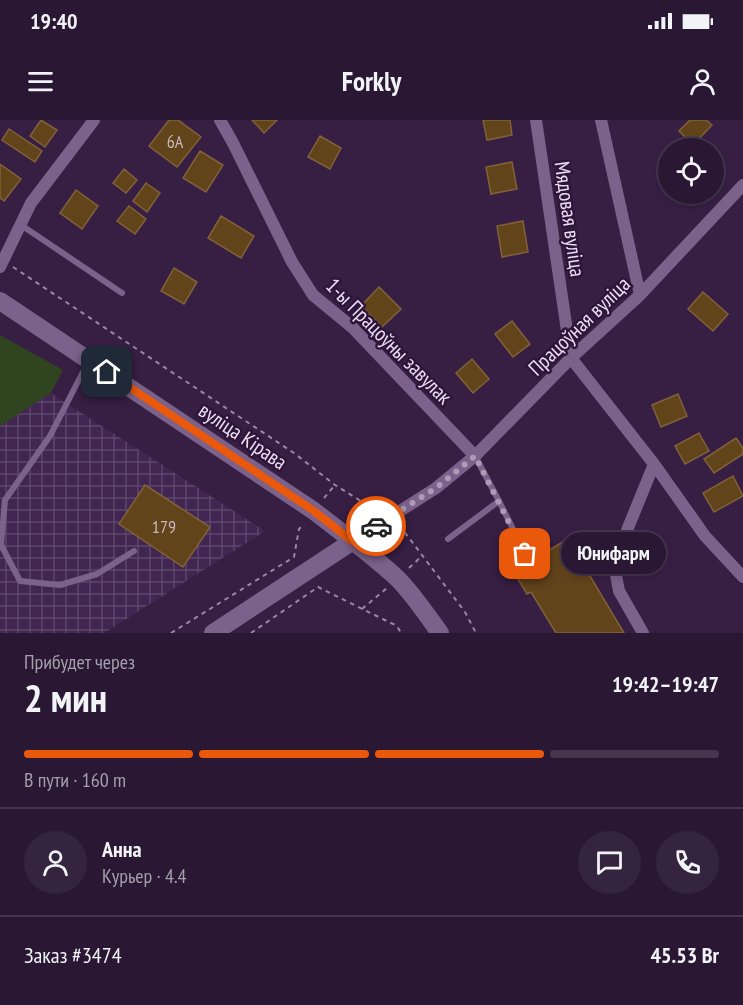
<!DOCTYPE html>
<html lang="ru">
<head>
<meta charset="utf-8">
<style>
  :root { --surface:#291733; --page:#35243f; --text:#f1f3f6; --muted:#a59fac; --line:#45364e; --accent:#ea580c }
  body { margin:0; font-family:"PT Sans Narrow",sans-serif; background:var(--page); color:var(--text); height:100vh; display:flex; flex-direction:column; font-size:22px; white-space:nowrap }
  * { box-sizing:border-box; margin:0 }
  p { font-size:20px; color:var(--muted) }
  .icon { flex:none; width:33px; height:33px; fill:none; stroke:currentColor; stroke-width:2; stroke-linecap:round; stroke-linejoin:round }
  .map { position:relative; height:513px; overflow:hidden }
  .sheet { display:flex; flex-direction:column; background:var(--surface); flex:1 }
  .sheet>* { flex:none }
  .controls { position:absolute; left:658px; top:18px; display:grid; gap:12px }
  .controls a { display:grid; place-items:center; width:66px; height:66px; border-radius:50%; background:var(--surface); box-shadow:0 3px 9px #0003,0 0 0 2px var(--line); font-size:30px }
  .pin { position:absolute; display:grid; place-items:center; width:51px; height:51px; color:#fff; margin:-26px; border-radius:12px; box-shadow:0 3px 9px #0006 }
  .courier { position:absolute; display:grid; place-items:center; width:60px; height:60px; margin:-30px; border:4px solid #ea580c; border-radius:50%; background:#fff; color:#222; box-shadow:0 2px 8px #0007 }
  .bubble { position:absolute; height:42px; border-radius:21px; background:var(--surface); box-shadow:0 3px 9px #0003,0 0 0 2px var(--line); font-size:20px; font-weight:800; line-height:42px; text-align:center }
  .head em { font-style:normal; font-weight:800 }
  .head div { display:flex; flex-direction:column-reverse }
  .head { display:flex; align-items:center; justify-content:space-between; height:102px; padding:0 24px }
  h1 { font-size:39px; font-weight:800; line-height:45px }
  .bar { display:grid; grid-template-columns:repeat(4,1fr); gap:9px 6px; align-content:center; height:72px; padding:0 24px }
  .bar i { height:8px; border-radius:4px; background:var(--line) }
  .bar .current { background:var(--accent) }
  .bar p { grid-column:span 4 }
  .line { display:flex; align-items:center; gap:15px; padding:0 24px; border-top:2px solid var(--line) }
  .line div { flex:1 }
  .round { display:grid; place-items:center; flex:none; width:63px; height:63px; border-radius:32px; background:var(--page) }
  .status { display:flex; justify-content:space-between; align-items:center; height:42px; padding:0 30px; background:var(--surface); direction:ltr }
  .status svg { height:16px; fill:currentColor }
  header { display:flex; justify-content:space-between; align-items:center; height:78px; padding:0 24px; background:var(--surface); font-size:27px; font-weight:800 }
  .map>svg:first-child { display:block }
  .industrial { fill:url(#industrial-grid) }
  .grass { fill:#304420 }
  .building { fill:#62441b; stroke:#816139; stroke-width:1.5 }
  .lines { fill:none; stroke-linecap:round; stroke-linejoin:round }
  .path { stroke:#9a86a4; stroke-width:2; stroke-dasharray:4.5 4.5; stroke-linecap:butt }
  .service { stroke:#7b628b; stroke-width:6 }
  .minor { stroke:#7b628b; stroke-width:12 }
  .secondary { stroke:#7b628b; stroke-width:18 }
  .done { stroke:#ad9ab7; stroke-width:6; stroke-dasharray:0 10.8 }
  .route { stroke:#ea580c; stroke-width:8 }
  .labels { text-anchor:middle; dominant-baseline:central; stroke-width:5; stroke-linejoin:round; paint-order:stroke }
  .number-label { font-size:18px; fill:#cab7be }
  .street-label { font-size:21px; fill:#ecddf5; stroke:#2d1639 }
</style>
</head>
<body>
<div class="status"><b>19:40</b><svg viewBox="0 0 49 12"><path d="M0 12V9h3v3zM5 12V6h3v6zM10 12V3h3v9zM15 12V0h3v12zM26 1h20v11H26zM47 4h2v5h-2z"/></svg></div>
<header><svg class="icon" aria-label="menu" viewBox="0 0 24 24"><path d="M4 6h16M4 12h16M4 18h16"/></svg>Forkly<svg class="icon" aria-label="person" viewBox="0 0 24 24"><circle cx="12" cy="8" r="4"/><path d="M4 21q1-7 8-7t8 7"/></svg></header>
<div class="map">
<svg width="743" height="513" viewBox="0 0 743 513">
  <defs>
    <pattern id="industrial-grid" width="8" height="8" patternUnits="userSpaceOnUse" patternTransform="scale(1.5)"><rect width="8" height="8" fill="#412651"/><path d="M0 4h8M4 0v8" fill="none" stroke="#5d456b"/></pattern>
  </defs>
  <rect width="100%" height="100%" fill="#371f44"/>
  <path class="industrial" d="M 51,273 L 66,283 L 265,411 L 104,513 L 0,513 L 0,306 Z"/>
  <path class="grass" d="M 0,215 L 63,250 L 51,273 L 0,306 Z"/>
  <path class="building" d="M 41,0 L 57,10 L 45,27 L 30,16 Z
    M 169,0 L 178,0 L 201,17 L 177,47 L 149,26 Z
    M 252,0 L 277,0 L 264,13 Z
    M 483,0 L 510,0 L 512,15 L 487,20 Z
    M 690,0 L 706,0 L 712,5 L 693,25 L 679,11 Z
    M 9,9 L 42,31 L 35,42 L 2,20 Z
    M 320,16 L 341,28 L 330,49 L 308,37 Z
    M 200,31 L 223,45 L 206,72 L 183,58 Z
    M 512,42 L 517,69 L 491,74 L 486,47 Z
    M 0,44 L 21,59 L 4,81 L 0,78 Z
    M 124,49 L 137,60 L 126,73 L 113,63 Z
    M 146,63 L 160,73 L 147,92 L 133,81 Z
    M 76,70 L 98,86 L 82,109 L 60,93 Z
    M 129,86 L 146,99 L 135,114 L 117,101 Z
    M 221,96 L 254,116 L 241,138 L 208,118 Z
    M 523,101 L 528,132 L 502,137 L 497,106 Z
    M 174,148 L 197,162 L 184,184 L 161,171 Z
    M 379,167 L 401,189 L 382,207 L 361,186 Z
    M 703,172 L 728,194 L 713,211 L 688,189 Z
    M 512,201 L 530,224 L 513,237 L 495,214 Z
    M 472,239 L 489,259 L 473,273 L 456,253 Z
    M 678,274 L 687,296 L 661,307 L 652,285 Z
    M 699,313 L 709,331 L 685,344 L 675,326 Z
    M 736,318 L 743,328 L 743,334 L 714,353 L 704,339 Z
    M 733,356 L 743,376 L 714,392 L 703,373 Z
    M 145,365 L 210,407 L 183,447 L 119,404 Z
    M 568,419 L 624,513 L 556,513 L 531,472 L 527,474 L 516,456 L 519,454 L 516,449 Z"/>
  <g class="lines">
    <path class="path" d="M 13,147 L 294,333 L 335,365 L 377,391
      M 324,378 L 335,365
      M 398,407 L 403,410 L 465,492 L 476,513
      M 409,448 L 422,436
      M 362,489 L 387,468
      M 171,513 L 294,437 L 299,409 L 304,404
      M 251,513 L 318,467 L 397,506 L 401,513"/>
    <path class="service" d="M 21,105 L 122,173
      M 87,244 L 50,316 L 5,380 L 1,425 L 20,461 L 60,465 L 97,454 L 134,431
      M 499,381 L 525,433
      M 448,419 L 499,381 L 475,336"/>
    <path class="minor" d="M 220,0 L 233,23 L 292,142 L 313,175 L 353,208 L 475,336
      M 536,0 L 571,238 L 654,344 L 705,416 L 743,457
      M 601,0 L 640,175
      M 0,147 L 31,83 L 94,0
      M 353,421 L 436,368 L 475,336 L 571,238 L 640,175 L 743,65
      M 643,513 L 619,471 L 615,450 L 619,430 L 654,344"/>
    <path class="secondary" d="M 0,181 L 314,391 C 342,413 371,434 397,458 C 413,474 426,494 440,513
      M 213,513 L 353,421"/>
  </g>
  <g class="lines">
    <path class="done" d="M 376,406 L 436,368 L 475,336 L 525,434"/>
    <path class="route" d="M 107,252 L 314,391 L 352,421 L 376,406"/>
  </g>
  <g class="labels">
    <g class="number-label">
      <text x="175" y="21">6А</text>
      <text x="164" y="406">179</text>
    </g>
    <g class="street-label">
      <text transform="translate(570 99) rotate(82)">Мядовая вуліца</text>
      <text transform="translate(579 206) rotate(-44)">Працоўная вуліца</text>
      <text transform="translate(389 221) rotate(45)">1-ы Працоўны завулак</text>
      <text transform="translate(243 316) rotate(34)">вуліца Кірава</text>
    </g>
  </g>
</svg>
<div class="controls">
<a><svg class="icon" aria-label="locate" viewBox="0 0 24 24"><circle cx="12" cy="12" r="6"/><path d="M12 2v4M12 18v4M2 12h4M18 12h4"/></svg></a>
</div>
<div class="pin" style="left:525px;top:434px;background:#ea580c"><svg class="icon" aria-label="bag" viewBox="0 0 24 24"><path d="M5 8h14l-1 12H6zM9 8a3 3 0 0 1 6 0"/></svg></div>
<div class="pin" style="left:107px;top:252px;background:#1f2937"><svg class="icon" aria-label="home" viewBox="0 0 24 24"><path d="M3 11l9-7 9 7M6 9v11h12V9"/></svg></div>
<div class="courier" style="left:376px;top:406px"><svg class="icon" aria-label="car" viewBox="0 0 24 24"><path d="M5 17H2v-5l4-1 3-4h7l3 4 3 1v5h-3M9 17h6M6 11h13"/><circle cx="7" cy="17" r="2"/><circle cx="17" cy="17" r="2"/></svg></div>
<div class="bubble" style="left:561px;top:412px;width:105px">Юнифарм</div>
</div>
<section class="sheet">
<div class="head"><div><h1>2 мин</h1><p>Прибудет через</p></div><em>19:42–19:47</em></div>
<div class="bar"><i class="current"></i><i class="current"></i><i class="current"></i><i></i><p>В пути · 160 m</p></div>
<div class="line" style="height:108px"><a class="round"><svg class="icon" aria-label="person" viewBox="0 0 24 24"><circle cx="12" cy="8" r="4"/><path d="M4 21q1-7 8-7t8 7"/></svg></a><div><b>Анна</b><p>Курьер · 4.4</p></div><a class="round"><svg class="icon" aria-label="chat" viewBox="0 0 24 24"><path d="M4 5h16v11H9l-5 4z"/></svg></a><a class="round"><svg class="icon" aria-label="phone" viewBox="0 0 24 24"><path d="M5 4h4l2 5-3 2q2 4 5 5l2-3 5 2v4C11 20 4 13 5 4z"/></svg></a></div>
<div class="line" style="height:78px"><div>Заказ #3474</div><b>45.53 Br</b></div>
</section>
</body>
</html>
